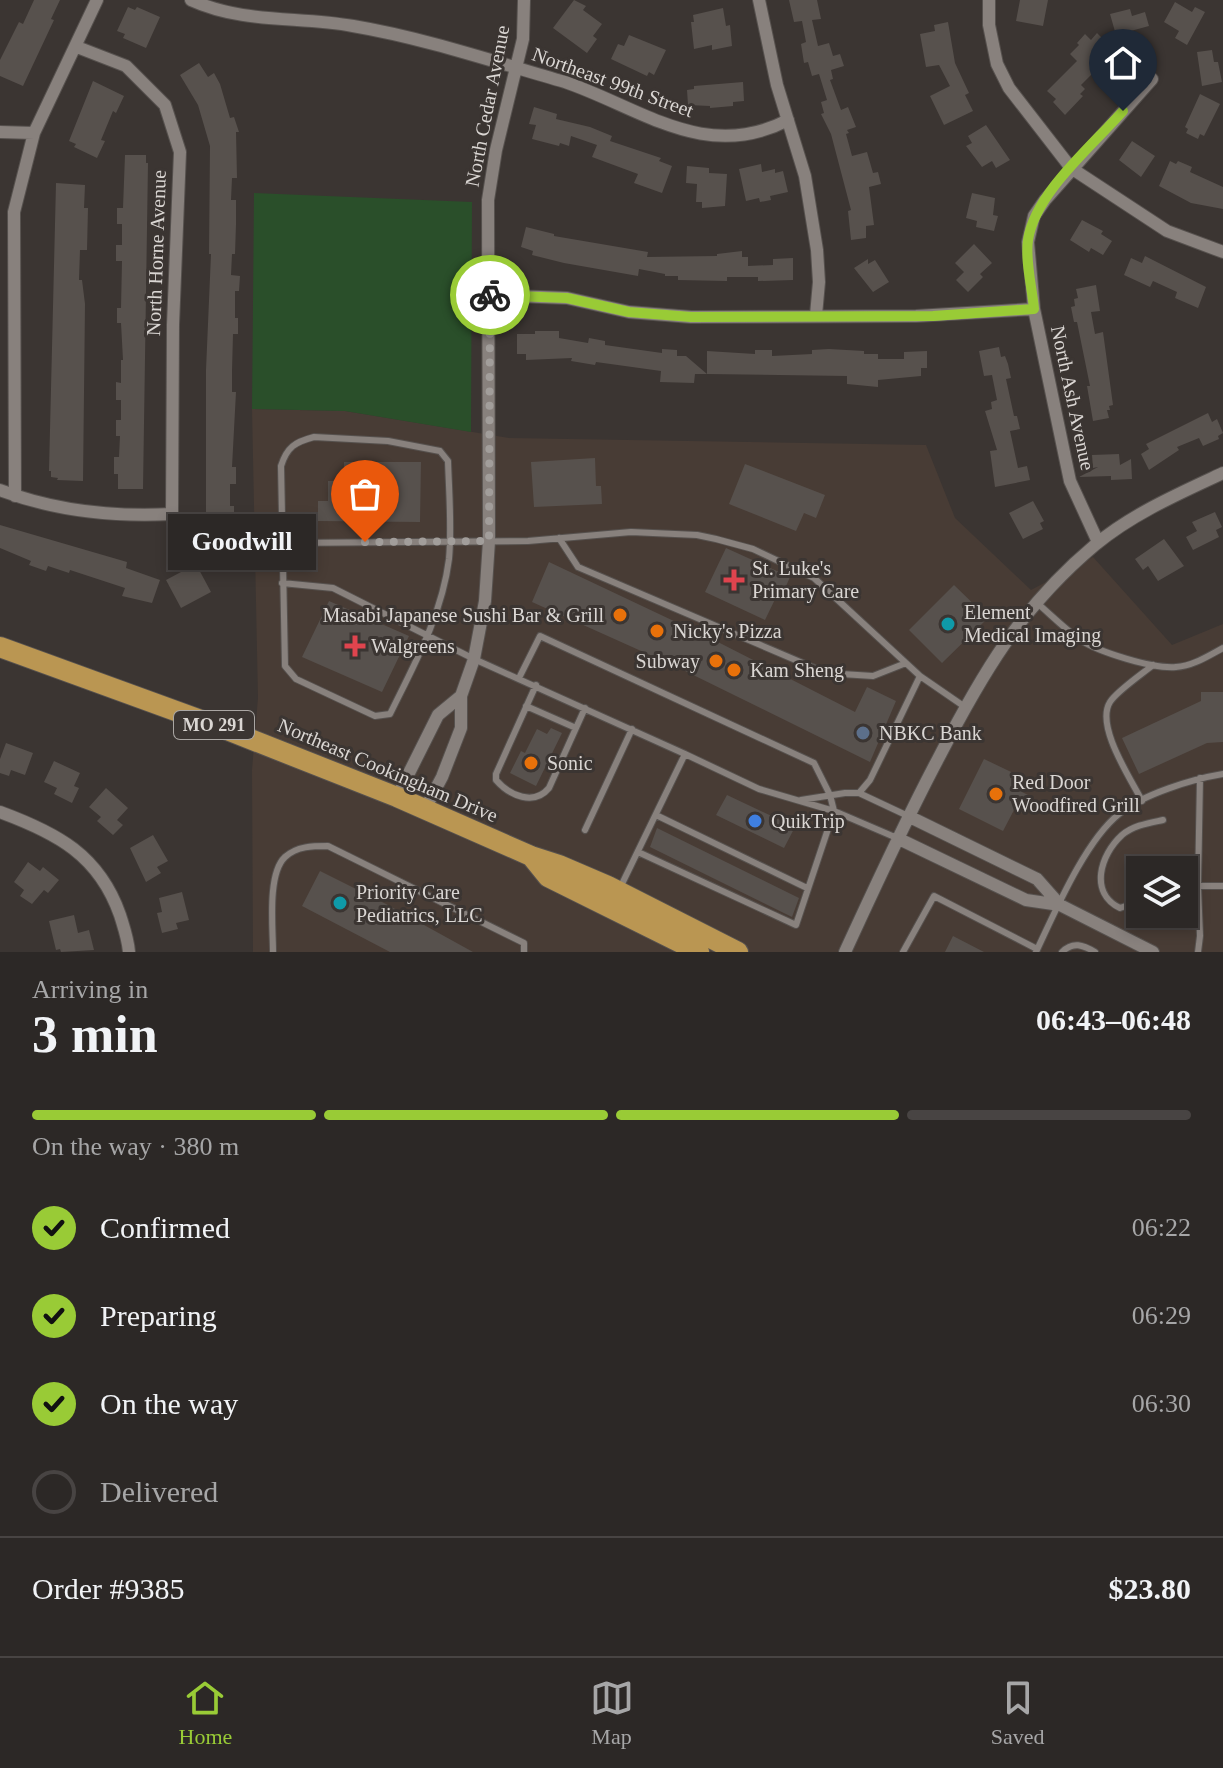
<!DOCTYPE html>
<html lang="en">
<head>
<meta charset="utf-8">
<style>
  :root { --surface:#2c2826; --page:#34302e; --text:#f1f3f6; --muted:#a6a6a7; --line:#484443; --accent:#99cb36 }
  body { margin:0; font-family:Georgia,serif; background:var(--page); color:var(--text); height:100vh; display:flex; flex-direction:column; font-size:30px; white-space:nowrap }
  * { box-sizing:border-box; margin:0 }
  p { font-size:26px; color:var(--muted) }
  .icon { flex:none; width:44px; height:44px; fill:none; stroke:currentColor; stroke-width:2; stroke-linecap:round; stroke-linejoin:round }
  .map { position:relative; height:952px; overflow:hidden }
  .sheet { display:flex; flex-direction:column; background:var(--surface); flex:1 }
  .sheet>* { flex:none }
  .buttons { position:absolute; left:1126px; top:856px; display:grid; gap:16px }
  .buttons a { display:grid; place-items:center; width:72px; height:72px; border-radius:0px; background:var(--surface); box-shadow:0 4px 12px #0003,0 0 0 2px var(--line); font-size:40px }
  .pin { position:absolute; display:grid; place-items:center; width:68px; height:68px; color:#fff; margin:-82px -34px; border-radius:50% 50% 50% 0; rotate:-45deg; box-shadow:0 0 8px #0007 }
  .pin .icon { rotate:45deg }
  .courier { position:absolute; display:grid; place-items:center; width:80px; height:80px; margin:-40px; border:6px solid #99cb36; border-radius:50%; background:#fff; color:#222; box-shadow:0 2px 10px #0007 }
  .bubble { position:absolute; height:56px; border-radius:0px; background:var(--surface); box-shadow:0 4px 12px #0003,0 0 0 2px var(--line); font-size:26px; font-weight:800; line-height:56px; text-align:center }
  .head em { font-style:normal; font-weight:800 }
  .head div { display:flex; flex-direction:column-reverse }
  .head { display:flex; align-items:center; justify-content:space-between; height:136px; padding:0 32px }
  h1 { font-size:52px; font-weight:800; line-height:60px }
  .bar { display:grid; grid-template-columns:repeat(4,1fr); gap:12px 8px; align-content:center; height:96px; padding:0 32px }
  .bar i { height:10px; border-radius:6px; background:var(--line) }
  .bar .selected { background:var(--accent) }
  .bar p { grid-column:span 4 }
  .line { display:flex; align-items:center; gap:20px; padding:0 32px; border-top:2px solid var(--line) }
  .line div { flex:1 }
  ol { padding:0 32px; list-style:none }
  li { display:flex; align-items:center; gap:24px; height:88px }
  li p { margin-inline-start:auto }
  li .icon { padding:8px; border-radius:50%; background:var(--accent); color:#111; stroke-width:4 }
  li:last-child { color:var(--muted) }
  li i { width:44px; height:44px; border:4px solid var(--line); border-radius:50% }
  .menu { display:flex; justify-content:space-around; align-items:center; height:112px; border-top:2px solid var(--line); background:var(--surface); font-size:22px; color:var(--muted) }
  .menu a { display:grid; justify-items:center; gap:4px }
  .menu .selected { color:var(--accent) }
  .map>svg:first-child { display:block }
  .built { fill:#483c35; fill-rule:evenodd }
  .green { fill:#2a4f2a }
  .building { fill:#57514d }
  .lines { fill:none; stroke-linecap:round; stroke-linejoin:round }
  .service-casing { stroke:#56514e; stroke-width:8 }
  .minor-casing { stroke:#56514e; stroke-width:14 }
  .primary-casing { stroke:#56514e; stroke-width:22 }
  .service { stroke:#88817d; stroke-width:6 }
  .minor { stroke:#88817d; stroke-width:12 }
  .primary { stroke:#ba9652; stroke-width:20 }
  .done { stroke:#a29e9b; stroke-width:8; stroke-dasharray:0 14.4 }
  .route { stroke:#99cb36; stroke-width:10 }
  .health-dot { fill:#e0444e; stroke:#3b3532; stroke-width:3 }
  .food-dot { fill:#e8710a; stroke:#3b3532; stroke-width:3 }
  .culture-dot { fill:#0f9aa8; stroke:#3b3532; stroke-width:3 }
  .service-dot { fill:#5c6f8a; stroke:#3b3532; stroke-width:3 }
  .shop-dot { fill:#3f7fe0; stroke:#3b3532; stroke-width:3 }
  .labels { text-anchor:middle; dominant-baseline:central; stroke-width:6; stroke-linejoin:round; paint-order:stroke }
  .shield { fill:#3b3532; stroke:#aaa6a3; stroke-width:2 }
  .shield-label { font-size:18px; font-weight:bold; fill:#dad6d3 }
  .street-label { font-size:20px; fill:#dad6d3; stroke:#3b3532 }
  .poi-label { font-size:20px; fill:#dad6d3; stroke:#3b3532; text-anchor:start }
</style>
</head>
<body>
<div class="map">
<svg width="1223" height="952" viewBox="0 0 1223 952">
  <rect width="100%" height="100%" fill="#3b3532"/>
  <path class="built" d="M 252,409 L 345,411 L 509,438 L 926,445 L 955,518 L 1031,590 L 1093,557 L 1172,645 L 1223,624 L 1223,952 L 253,952 L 252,770 L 258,698 ZM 1140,870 L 1184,870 L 1184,914 L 1140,914 Z"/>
  <path class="green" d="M 254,193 L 472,202 L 471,432 L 345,411 L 252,409 Z"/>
  <path class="building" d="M 34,0 L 60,0 L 51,19 L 54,20 L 23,86 L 0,76 L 0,60 L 19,22 L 23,24 Z
    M 574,0 L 586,6 L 583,10 L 602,24 L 593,36 L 597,39 L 587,53 L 553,28 Z
    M 789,0 L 817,0 L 821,19 L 812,20 L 818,46 L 829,43 L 833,56 L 840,54 L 844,66 L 831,70 L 833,79 L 830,80 L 841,110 L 848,107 L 856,127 L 847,130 L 849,133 L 846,134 L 852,156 L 867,152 L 873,173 L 878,172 L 881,184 L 869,187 L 874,225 L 866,226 L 866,238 L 851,240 L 848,211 L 851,210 L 831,134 L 821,114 L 824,113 L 821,102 L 827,100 L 819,74 L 812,76 L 808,62 L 804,63 L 801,44 L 806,42 L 802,21 L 794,22 Z
    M 1020,0 L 1048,0 L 1043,26 L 1016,21 Z
    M 1175,2 L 1192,12 L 1195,7 L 1205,12 L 1187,45 L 1175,38 L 1179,31 L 1164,22 Z
    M 128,7 L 135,10 L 137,7 L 160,17 L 146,48 L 123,38 L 125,34 L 117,31 Z
    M 723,8 L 726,26 L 730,25 L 732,46 L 712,50 L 712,45 L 694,49 L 691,22 L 694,22 L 693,15 Z
    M 1130,9 L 1132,16 L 1145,12 L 1149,26 L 1116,35 L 1110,14 Z
    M 948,22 L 955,63 L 969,93 L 965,95 L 973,111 L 944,125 L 930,96 L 950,86 L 939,65 L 926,67 L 920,34 L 935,31 L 934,25 Z
    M 1097,33 L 1110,46 L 1097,59 L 1102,64 L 1081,85 L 1085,89 L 1080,94 L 1083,96 L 1065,115 L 1053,102 L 1056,99 L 1047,91 L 1077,61 L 1070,54 L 1079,45 L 1077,43 L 1085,34 L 1091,40 Z
    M 629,35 L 666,50 L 654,75 L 649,72 L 647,76 L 611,59 L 618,44 L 624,46 Z
    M 1212,50 L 1214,62 L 1218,62 L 1222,82 L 1202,86 L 1197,52 Z
    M 199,63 L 208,77 L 214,73 L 220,84 L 230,118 L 234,117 L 239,132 L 236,132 L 237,178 L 232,178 L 231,200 L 236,200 L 236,224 L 235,254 L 232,254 L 231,275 L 240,276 L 239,291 L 235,291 L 235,318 L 238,318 L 238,334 L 233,334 L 232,371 L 232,392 L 236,392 L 232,467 L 236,467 L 236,484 L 230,484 L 230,506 L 234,506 L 234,535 L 236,536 L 231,553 L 228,552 L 224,565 L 199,558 L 210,520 L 206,520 L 206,370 L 211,254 L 209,254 L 210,146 L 198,105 L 180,75 Z
    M 93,81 L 124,96 L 116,113 L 113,111 L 101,140 L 105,141 L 97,158 L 74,147 L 76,144 L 69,141 Z
    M 743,82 L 744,101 L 733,102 L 733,106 L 710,108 L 710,106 L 688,105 L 687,90 L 694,89 L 694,86 Z
    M 1200,94 L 1220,104 L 1204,136 L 1200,134 L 1198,139 L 1186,133 L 1188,129 L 1185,127 Z
    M 534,107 L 557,114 L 556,119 L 590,127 L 612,136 L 610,141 L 661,158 L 659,161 L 672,166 L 662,193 L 634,183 L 638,174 L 592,157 L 597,145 L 571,136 L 569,146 L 560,143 L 559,146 L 532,139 L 536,125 L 529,124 Z
    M 986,125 L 1010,160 L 996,168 L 992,161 L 982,167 L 966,146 L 972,143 L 968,136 Z
    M 1132,141 L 1155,156 L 1141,177 L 1119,160 Z
    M 125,155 L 146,155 L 146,163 L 148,163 L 143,489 L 118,489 L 118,474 L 114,474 L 114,457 L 119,457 L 120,436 L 116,436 L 116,420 L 121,420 L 121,400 L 116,400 L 116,382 L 121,383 L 121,360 L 123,360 L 121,323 L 117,323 L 117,308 L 121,308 L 122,261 L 116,261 L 116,245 L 122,245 L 122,224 L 117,224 L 117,208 L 123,208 Z
    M 1170,161 L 1176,164 L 1178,161 L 1192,167 L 1190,172 L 1223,187 L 1223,209 L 1191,203 L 1159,186 Z
    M 761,164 L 762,172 L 775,169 L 775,173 L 783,171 L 788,192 L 770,196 L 771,200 L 760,202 L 759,198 L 746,201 L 739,169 Z
    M 687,166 L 709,168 L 709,173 L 727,174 L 725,206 L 702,208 L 702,202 L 696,202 L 697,184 L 686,183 Z
    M 56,183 L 85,185 L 84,208 L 88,208 L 87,250 L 80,250 L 79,280 L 82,280 L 85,304 L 83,481 L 57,480 L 58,478 L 51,477 L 51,471 L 49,471 Z
    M 972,193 L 995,198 L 993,215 L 998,216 L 994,231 L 976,227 L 977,221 L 966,218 Z
    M 1082,220 L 1103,231 L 1101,234 L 1112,241 L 1103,255 L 1091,248 L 1089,252 L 1070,240 Z
    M 526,227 L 554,234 L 554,236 L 648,252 L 647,257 L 717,256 L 717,254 L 742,251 L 742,257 L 748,257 L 748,266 L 773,265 L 773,259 L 793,258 L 793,280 L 758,281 L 758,277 L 727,277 L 727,281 L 678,280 L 678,276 L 665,276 L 665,274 L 639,269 L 638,276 L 564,263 L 532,255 L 533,251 L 521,247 Z
    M 974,244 L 992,263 L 980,274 L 983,277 L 968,292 L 956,280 L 964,272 L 955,263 Z
    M 1145,256 L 1206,287 L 1198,308 L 1175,298 L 1177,292 L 1153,281 L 1150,287 L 1124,275 L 1131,258 L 1142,263 Z
    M 868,259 L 868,264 L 875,260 L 889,282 L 873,292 L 854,268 Z
    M 1096,285 L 1100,311 L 1091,312 L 1095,334 L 1103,332 L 1113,405 L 1109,406 L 1110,410 L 1107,410 L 1109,418 L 1093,421 L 1087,386 L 1090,386 L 1077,322 L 1074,322 L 1071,307 L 1075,306 L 1074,299 L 1078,298 L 1076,289 Z
    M 535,331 L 559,331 L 559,338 L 588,343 L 589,338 L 605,341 L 605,345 L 662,353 L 662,349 L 677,350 L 677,356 L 686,356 L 707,374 L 695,374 L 694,383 L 660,382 L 661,371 L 596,362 L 595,365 L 571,361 L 572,358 L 526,360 L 526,354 L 517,354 L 517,334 L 535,334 Z
    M 999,347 L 1001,357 L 1005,356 L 1008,364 L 1011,378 L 1006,379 L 1014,416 L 1017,416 L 1020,429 L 1010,431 L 1018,468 L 1027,466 L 1030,480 L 995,487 L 990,451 L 997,450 L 985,411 L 992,409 L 991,402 L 997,400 L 992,375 L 984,376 L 979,351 Z
    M 829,349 L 864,351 L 864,354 L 878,354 L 878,359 L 904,359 L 904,352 L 927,351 L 927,368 L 921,368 L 921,376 L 878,380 L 878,387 L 847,384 L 847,376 L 707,374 L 707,351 L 755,354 L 755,350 L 772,350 L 772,356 L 812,354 L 812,350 Z
    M 1208,413 L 1212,422 L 1217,419 L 1223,433 L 1218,436 L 1219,439 L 1203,446 L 1199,438 L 1177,447 L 1179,450 L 1149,470 L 1141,454 L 1149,449 L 1146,444 Z
    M 1119,454 L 1120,465 L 1131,459 L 1132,479 L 1111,480 L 1111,476 L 1079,477 L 1098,467 L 1093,468 L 1092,455 Z
    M 595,458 L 596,486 L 601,486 L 602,504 L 534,507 L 531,462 Z
    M 344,462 L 421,462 L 420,522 L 318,521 L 318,501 L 328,501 L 328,481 L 344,481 Z
    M 745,464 L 825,495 L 816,518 L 804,513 L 796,531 L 729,504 Z
    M 1033,501 L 1044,521 L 1040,523 L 1043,529 L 1023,539 L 1009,513 Z
    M 1215,512 L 1222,527 L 1216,530 L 1219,537 L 1193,550 L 1186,537 L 1197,531 L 1192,522 Z
    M 0,525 L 127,562 L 126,568 L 160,580 L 152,603 L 122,596 L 125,588 L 70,570 L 69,573 L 48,566 L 46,571 L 29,565 L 31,561 L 0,548 Z
    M 1164,539 L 1184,566 L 1158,581 L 1148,566 L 1143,570 L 1135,559 Z
    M 726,548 L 790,577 L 783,593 L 779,591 L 765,620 L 705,592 Z
    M 549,562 L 714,640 L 855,712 L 867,687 L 896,701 L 870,762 L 679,668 L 532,602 Z
    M 196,564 L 211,592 L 181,608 L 166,580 Z
    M 954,585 L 988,618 L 942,663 L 909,630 Z
    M 329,601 L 409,636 L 382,692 L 302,657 Z
    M 1201,692 L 1223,692 L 1223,742 L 1207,743 L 1139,774 L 1122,738 L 1201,701 Z
    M 551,728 L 562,733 L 536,786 L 510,773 L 521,751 L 525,753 L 537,729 L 547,734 Z
    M 6,743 L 33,753 L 25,775 L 11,770 L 9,776 L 0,773 L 0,759 Z
    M 984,759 L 1028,780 L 1022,792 L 1030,796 L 1021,813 L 1014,810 L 1003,831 L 959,809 Z
    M 54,761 L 80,773 L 74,786 L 79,788 L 72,803 L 54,794 L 57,788 L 44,782 Z
    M 106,788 L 128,808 L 117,820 L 123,825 L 113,835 L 97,821 L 101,817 L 89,807 Z
    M 727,795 L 795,827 L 784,848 L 716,815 Z
    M 657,828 L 799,898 L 792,917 L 650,847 Z
    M 153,835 L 168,861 L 157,867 L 161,873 L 146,882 L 130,848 Z
    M 28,862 L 40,871 L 43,867 L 59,880 L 48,893 L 44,890 L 32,904 L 20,896 L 24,890 L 14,882 Z
    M 320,871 L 386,904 L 473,952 L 390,952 L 302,906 Z
    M 182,892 L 189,920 L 176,923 L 178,929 L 162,933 L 157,913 L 162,912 L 159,898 Z
    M 74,915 L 78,933 L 89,930 L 94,950 L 61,952 L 60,949 L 56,950 L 49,921 Z
    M 953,936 L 984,952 L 945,952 Z"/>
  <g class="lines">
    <g class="service-casing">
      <path id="service" d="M 314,437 L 388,441 L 440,451 L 448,461 C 449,493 452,527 449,559 C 442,615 414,665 390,714 L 375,716 L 296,679 L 285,666 L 281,466 C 287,447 295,442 314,437 Z
        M 559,538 L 578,567 L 826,673 L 873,676 L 906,663
        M 281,543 L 528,541 L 631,532 L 697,535 L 716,539 L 753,549 L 814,578 L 920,676
        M 282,583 L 333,588 L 474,659 L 685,754
        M 1036,602 C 1050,614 1064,628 1079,639 C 1098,652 1153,669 1176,667 C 1193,666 1208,656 1223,648
        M 519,678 L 540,636 L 814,763 L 830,795 L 834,811 L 796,925 L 638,852
        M 536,685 L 496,774 L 496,780 C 510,796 534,806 549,788 L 585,708
        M 526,706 L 576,728
        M 1200,778 L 1198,886 L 1223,886
        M 859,793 L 870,780 L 920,676 L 965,707
        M 801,800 L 845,793 L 859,793 L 908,816
        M 1142,801 C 1131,779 1095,726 1110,702 C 1117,691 1142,674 1153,665
        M 656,815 L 807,888
        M 585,830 L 632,729
        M 620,888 L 685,754 L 759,789 L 834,811 L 897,838
        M 1140,901 L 1120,908 C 1089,893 1100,855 1122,835 C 1134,825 1149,823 1163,820
        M 273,952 C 273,928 267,874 285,857 C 297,846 313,846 328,846 L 524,943 L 524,952
        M 903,952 L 934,896 L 1037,949
        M 1036,952 C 1055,912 1085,841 1119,814 C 1143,794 1193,779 1223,774
        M 1062,952 C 1073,941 1083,945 1095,952
        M 1198,952 L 1200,936 L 1198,886"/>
    </g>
    <g class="minor-casing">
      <path id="minor" d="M 191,0 C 244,24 298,16 353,26 C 424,38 495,62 565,82 C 641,108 706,163 788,120
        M 759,0 L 777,85 L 805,176 L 817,250 L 819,282 L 816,315
        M 989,0 L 989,25 L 997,64 L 1009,88 L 1071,168 L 1167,231 L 1223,252
        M 0,132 L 34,133
        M 489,295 L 567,298 L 629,312 L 691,317 L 916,316 L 1034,309
        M 0,490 C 55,511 114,517 172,514 L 173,325 L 180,152 L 165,105 L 126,66 L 77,47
        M 15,496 L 14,212 L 34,133 L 97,0
        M 1098,542 L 1070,481 L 1034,309 L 1028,242 L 1034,216 L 1045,200 L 1152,79
        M 397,797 L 438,715 L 461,696
        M 425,809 L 442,777 L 461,728 L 461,696 L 474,659 L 485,601 L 489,541 L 488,200 L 496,150 L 523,39 L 524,0
        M 0,812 C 57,833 99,855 120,915 C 124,928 128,939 129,952
        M 908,816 L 1037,879 L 1060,905
        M 897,838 L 1026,900 L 1060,905 L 1153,952
        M 845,952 C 875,887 904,823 938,759 C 982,674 1020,608 1095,545 C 1132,514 1180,493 1223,473"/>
    </g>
    <g class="primary-casing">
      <path id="primary" d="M 0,647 L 217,726 L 397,797 L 531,856 L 559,865 L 608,886 L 738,952
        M 531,856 L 548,877 L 699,952"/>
    </g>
    <use href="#service" class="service"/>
    <use href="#minor" class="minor"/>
    <use href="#primary" class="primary"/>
  </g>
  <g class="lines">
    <path class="done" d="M 365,542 L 489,541 L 490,295"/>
    <path class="route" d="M 490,295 L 567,298 L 629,312 L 691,317 L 933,316 L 1034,309 C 1032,287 1025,261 1028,240 C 1035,193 1092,146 1123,111"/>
  </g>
  <g class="health-dot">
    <path d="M730 568h8v8h8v8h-8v8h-8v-8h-8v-8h8z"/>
    <path d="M351 634h8v8h8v8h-8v8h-8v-8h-8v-8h8z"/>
  </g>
  <g class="food-dot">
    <circle cx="620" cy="615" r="8"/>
    <circle cx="657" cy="631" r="8"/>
    <circle cx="716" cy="661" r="8"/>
    <circle cx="734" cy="670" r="8"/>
    <circle cx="531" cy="763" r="8"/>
    <circle cx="996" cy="794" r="8"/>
  </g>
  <g class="culture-dot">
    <circle cx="948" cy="624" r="8"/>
    <circle cx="340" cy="903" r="8"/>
  </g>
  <circle class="service-dot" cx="863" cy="733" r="8"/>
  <circle class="shop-dot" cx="755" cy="821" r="8"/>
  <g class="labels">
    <rect class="shield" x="174" y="711" width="80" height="28" rx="6"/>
    <g class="shield-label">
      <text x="214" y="725">MO 291</text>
    </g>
    <g class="street-label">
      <text transform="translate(613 82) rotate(20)">Northeast 99th Street</text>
      <text transform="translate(487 106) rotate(-79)">North Cedar Avenue</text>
      <text transform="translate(156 253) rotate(-88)">North Horne Avenue</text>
      <text transform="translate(1073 398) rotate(78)">North Ash Avenue</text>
      <text transform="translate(388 770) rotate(23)">Northeast Cookingham Drive</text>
    </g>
    <g class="poi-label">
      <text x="752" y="568">St. Luke's<tspan x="752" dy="23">Primary Care</tspan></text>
      <text x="964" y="612">Element<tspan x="964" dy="23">Medical Imaging</tspan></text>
      <text x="604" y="615" text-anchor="end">Masabi Japanese Sushi Bar &amp; Grill</text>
      <text x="673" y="631">Nicky's Pizza</text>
      <text x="371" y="646">Walgreens</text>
      <text x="700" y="661" text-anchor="end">Subway</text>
      <text x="750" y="670">Kam Sheng</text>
      <text x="879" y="733">NBKC Bank</text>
      <text x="547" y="763">Sonic</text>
      <text x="1012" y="782">Red Door<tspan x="1012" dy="23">Woodfired Grill</tspan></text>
      <text x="771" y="821">QuikTrip</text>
      <text x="356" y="892">Priority Care<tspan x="356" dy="23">Pediatrics, LLC</tspan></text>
    </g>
  </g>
</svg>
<div class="buttons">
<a><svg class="icon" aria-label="layers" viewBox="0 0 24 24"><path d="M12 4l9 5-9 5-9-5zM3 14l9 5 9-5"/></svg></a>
</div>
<div class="pin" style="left:365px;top:542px;background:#ea580c"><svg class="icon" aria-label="bag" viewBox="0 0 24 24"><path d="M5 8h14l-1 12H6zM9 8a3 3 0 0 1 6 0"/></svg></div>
<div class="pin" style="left:1123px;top:111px;background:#1f2937"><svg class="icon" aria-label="home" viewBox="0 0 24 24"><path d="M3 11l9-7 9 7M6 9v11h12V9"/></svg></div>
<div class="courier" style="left:490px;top:295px"><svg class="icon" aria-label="bike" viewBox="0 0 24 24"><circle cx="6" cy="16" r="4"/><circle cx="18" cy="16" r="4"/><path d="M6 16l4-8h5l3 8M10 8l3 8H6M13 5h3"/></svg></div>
<div class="bubble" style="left:168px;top:514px;width:148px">Goodwill</div>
</div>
<section class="sheet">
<div class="head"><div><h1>3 min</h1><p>Arriving in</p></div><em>06:43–06:48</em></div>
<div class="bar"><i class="selected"></i><i class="selected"></i><i class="selected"></i><i></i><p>On the way · 380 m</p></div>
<ol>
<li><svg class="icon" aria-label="check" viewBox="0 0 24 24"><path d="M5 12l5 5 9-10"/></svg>Confirmed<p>06:22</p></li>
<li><svg class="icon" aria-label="check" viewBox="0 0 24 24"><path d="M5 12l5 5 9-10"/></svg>Preparing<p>06:29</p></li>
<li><svg class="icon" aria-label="check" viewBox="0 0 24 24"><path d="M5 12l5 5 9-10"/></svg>On the way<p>06:30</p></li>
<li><i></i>Delivered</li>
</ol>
<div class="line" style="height:104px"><div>Order #9385</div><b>$23.80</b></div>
</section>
<nav class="menu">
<a class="selected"><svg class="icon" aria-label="home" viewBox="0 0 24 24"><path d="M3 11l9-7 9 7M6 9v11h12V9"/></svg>Home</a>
<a><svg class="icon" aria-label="map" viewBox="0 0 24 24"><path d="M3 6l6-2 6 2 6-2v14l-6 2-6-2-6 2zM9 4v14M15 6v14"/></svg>Map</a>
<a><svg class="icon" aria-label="saved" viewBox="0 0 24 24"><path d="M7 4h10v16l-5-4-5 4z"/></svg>Saved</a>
</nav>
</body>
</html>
